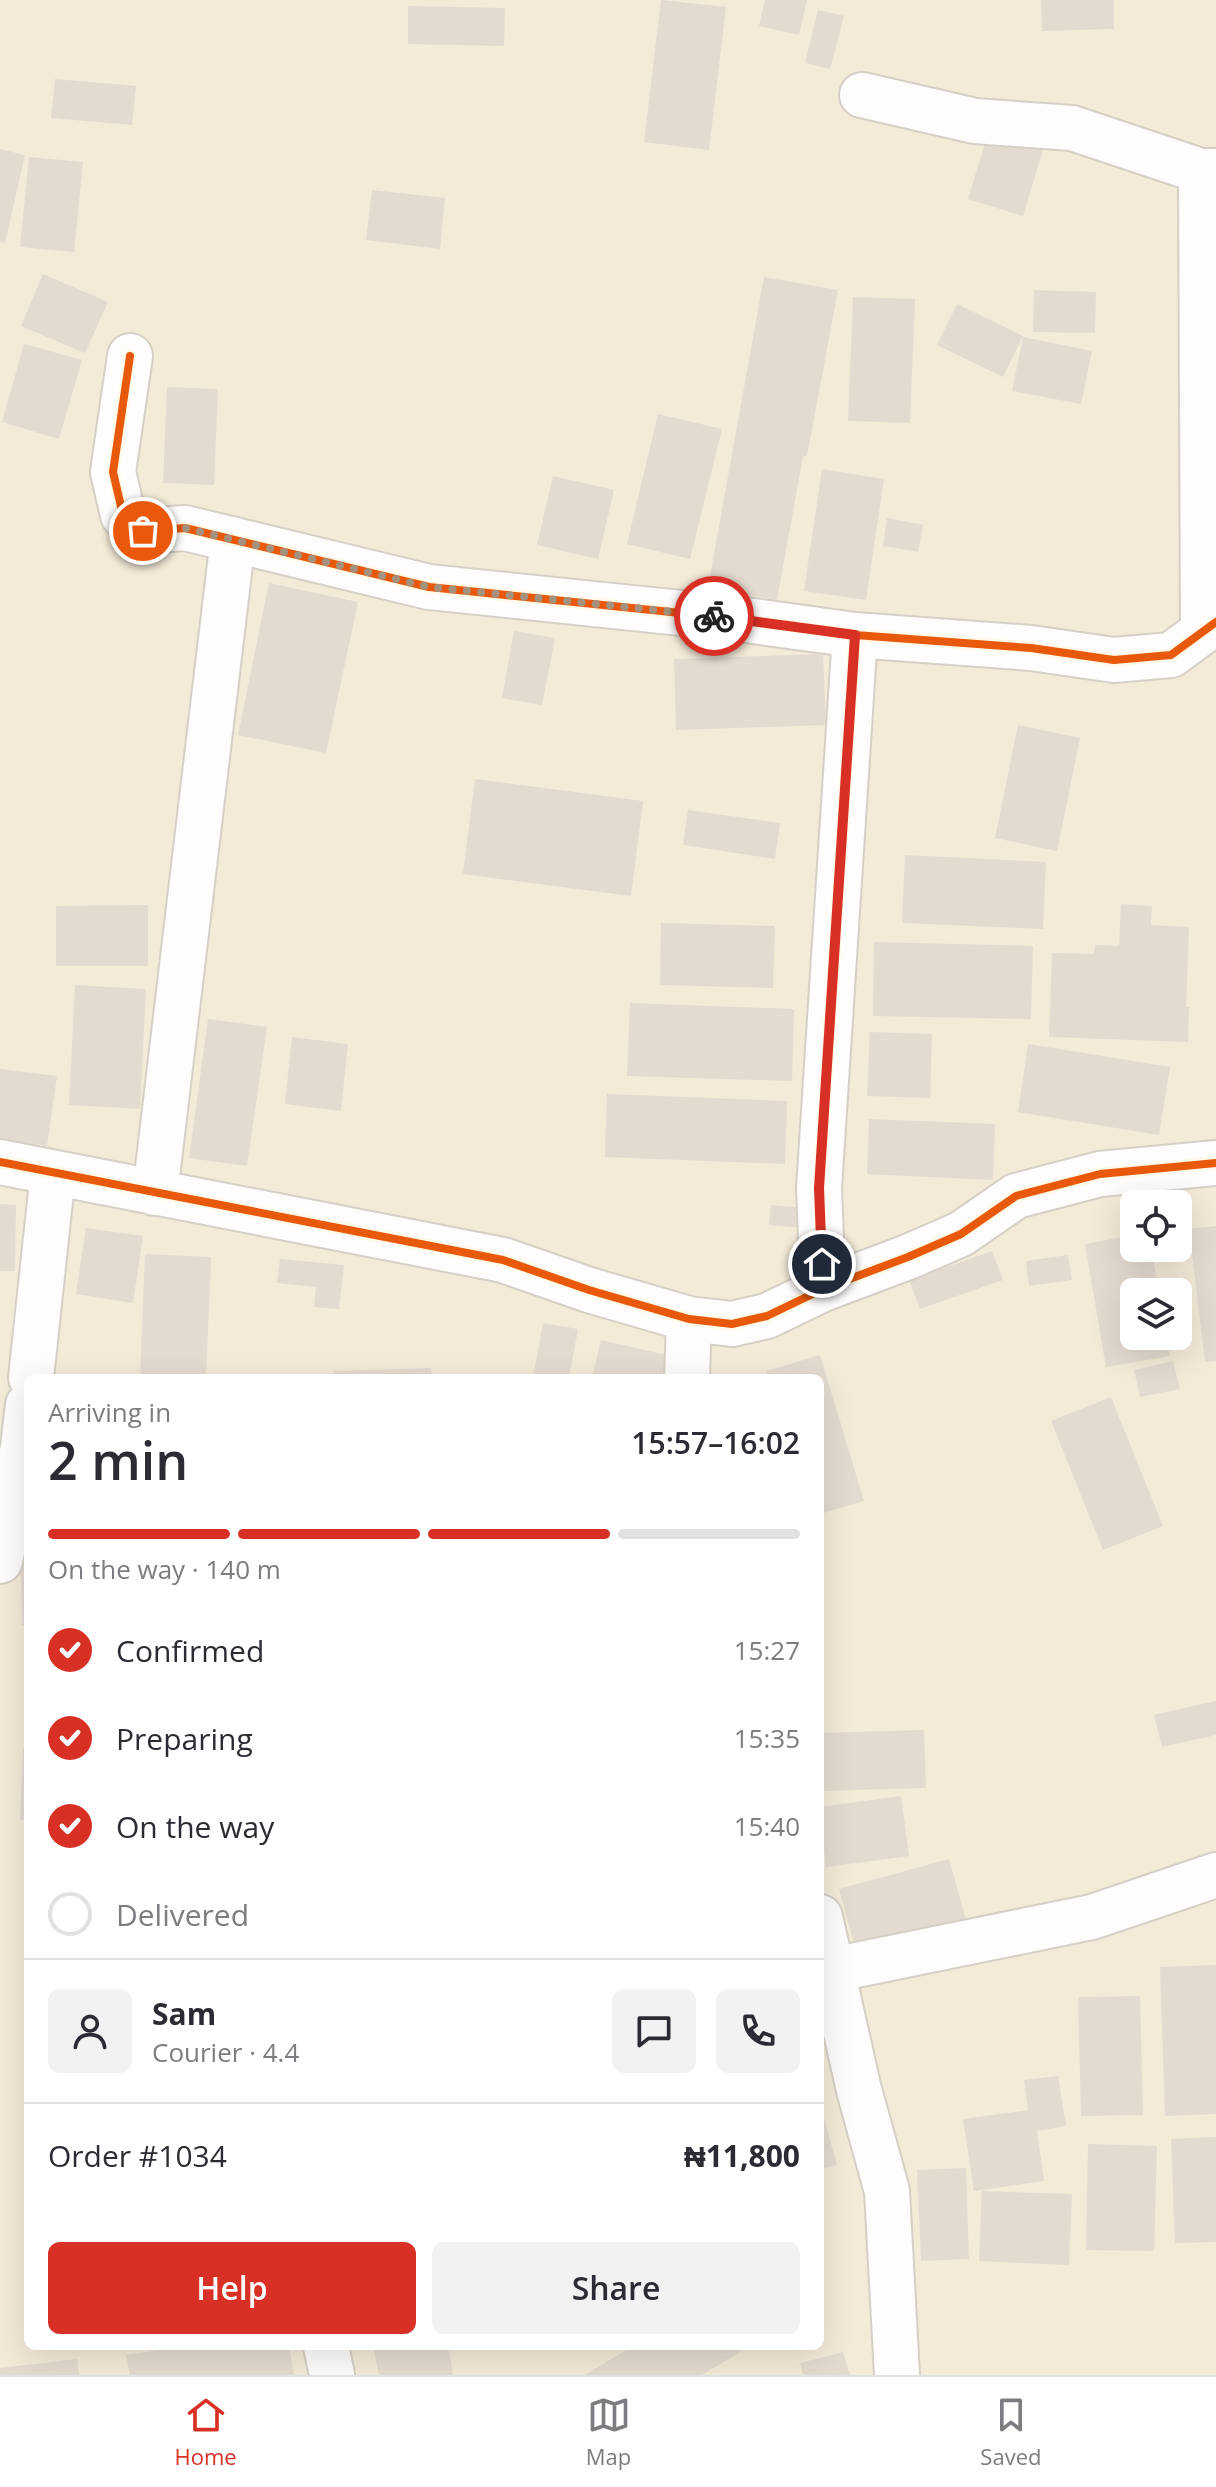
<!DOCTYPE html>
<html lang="en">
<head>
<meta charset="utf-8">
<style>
  :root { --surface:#fff; --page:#f2f2f3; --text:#2b2b33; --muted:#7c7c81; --line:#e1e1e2; --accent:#d93025 }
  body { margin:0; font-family:"Open Sans",sans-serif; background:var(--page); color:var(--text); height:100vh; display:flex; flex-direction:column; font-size:30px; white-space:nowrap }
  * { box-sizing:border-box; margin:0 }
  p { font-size:26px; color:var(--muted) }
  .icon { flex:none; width:44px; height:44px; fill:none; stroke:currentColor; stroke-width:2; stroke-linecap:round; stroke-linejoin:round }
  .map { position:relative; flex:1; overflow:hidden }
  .sheet { position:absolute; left:24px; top:1374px; width:800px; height:976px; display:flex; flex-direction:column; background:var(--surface); border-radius:12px; box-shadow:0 8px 32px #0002 }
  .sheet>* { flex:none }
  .fabs { position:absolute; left:1120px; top:1190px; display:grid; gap:16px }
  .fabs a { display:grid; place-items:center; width:72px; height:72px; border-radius:12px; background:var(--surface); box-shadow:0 8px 32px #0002; font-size:40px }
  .pin { position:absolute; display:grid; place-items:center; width:68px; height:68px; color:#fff; margin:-34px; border:4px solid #fff; border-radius:50%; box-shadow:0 2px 8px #0007 }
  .courier { position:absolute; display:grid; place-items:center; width:80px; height:80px; margin:-40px; border:6px solid #d93025; border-radius:50%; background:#fff; color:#222; box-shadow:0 2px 10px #0007 }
  .overview em { font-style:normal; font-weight:600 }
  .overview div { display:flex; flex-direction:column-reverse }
  .overview { display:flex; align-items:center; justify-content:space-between; height:136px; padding:0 24px }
  h1 { font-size:52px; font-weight:600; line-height:60px }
  .bar { display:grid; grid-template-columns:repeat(4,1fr); gap:12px 8px; align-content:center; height:96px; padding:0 24px }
  .bar i { height:10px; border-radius:6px; background:var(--line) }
  .bar .selected { background:var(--accent) }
  .bar p { grid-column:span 4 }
  .line { display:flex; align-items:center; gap:20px; padding:0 24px; border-top:2px solid var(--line) }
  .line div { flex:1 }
  .round { display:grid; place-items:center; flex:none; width:84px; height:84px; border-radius:12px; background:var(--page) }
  ol { padding:0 24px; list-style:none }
  li { display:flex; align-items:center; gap:24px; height:88px }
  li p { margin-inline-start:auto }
  li .icon { padding:8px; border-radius:50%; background:var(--accent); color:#fff; stroke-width:4 }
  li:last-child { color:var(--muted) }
  li i { width:44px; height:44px; border:4px solid var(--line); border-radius:50% }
  .primary-button { display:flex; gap:16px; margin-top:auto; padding:16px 24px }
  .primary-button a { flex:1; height:92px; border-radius:12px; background:var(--accent); color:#fff; font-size:32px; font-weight:600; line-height:92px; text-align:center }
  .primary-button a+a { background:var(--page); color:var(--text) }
  .menu { display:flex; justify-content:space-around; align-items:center; height:112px; border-top:2px solid var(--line); background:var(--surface); font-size:22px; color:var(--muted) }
  .menu a { display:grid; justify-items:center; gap:4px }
  .menu .selected { color:var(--accent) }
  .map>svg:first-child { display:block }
  .residential { fill:#f4ead8; fill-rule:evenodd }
  .building { fill:#e4dbd0 }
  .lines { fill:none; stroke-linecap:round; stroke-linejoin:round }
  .minor-casing { stroke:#d6cfc6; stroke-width:48 }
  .minor { stroke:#fefdfc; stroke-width:44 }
  .cycleway-casing { stroke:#fff9ea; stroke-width:13 }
  .cycleway { stroke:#e8590c; stroke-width:8 }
  .done { stroke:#a4927f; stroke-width:8; stroke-dasharray:0 14.4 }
  .route { stroke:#d93025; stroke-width:10 }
</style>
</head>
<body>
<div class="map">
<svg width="1216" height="2375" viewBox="0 0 1216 2375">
  <rect width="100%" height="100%" fill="#f8f3e8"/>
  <path class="residential" d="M 0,0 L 1216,0 L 1216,2375 L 0,2375 ZM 1134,1204 L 1178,1204 L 1178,1248 L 1134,1248 ZM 1134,1292 L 1178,1292 L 1178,1336 L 1134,1336 ZM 28,1378 L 820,1378 L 820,2346 L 28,2346 Z"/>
  <path class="building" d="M 661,0 L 726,7 L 709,150 L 644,142 Z
    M 765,0 L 807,0 L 799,35 L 759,26 Z
    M 1041,0 L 1114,0 L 1114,29 L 1042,31 Z
    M 408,6 L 505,8 L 504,46 L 408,44 Z
    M 818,10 L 844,16 L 830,69 L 805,63 Z
    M 55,79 L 136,86 L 132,125 L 51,118 Z
    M 989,130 L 1044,146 L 1023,216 L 968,199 Z
    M 0,149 L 25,155 L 5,243 L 0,242 Z
    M 29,157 L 83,162 L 74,252 L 20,247 Z
    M 372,190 L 445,198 L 440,249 L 366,240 Z
    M 43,274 L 108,302 L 85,353 L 21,326 Z
    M 764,277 L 838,290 L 807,456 L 803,456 L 777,600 L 708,587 Z
    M 1034,290 L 1096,292 L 1095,333 L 1033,332 Z
    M 853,297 L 915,299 L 910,423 L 848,421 Z
    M 957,304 L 1023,336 L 1003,377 L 937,345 Z
    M 1023,337 L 1092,351 L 1081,404 L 1012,391 Z
    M 24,344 L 82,360 L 59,439 L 2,422 Z
    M 167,387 L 218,389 L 214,485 L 163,483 Z
    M 658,414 L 722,429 L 690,559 L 627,544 Z
    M 822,469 L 884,479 L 866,600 L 804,591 Z
    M 553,476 L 614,490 L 598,559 L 537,545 Z
    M 887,518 L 923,525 L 918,552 L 883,546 Z
    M 269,583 L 358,602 L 326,753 L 238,735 Z
    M 514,631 L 555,638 L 542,705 L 502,698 Z
    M 823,654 L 826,725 L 676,730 L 674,659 Z
    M 1018,725 L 1080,738 L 1057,851 L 995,838 Z
    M 475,779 L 643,801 L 631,896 L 463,874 Z
    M 688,810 L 780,823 L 775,859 L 683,845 Z
    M 905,855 L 1046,862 L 1043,929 L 902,923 Z
    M 1121,904 L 1152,906 L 1151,925 L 1189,927 L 1186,1007 L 1189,1007 L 1188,1042 L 1049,1037 L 1052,953 L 1094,954 L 1095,945 L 1119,946 Z
    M 148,905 L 148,966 L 56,966 L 56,906 Z
    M 661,923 L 775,926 L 773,988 L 660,985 Z
    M 874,942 L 1033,946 L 1031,1019 L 873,1016 Z
    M 75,985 L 146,989 L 140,1109 L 69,1105 Z
    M 630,1003 L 794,1009 L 792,1081 L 627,1076 Z
    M 208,1019 L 267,1027 L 247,1166 L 189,1158 Z
    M 870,1032 L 932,1034 L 930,1098 L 867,1096 Z
    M 292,1037 L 348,1044 L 341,1111 L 285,1104 Z
    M 1028,1044 L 1170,1067 L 1159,1135 L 1018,1112 Z
    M 0,1069 L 57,1076 L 47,1146 L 0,1139 Z
    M 607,1094 L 787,1101 L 785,1164 L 605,1157 Z
    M 869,1119 L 995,1124 L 993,1180 L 867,1174 Z
    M 0,1204 L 16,1205 L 15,1271 L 0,1271 Z
    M 771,1205 L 804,1208 L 802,1228 L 769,1225 Z
    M 1216,1226 L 1216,1361 L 1205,1362 L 1189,1229 Z
    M 86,1228 L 143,1236 L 133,1303 L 76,1294 Z
    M 1134,1235 L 1134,1248 L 1151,1248 L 1159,1292 L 1134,1292 L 1134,1336 L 1166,1336 L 1170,1356 L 1106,1367 L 1085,1244 Z
    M 992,1251 L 1003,1280 L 920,1309 L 909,1280 Z
    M 145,1254 L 211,1257 L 206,1378 L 140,1378 Z
    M 1068,1255 L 1072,1280 L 1029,1286 L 1026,1261 Z
    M 280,1259 L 344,1265 L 339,1309 L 314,1307 L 316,1287 L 277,1283 Z
    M 543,1323 L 578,1329 L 569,1378 L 533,1378 Z
    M 601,1340 L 671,1356 L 666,1378 L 592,1378 Z
    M 820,1355 L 864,1501 L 820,1514 L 820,1378 L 769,1378 L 766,1371 Z
    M 1173,1361 L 1180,1389 L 1140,1397 L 1134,1370 Z
    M 431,1368 L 432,1378 L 333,1378 L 333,1371 Z
    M 1111,1397 L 1163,1526 L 1103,1550 L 1051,1421 Z
    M 21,1555 L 28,1555 L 28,1625 L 22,1625 Z
    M 1216,1701 L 1216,1735 L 1162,1747 L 1154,1715 Z
    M 924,1730 L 926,1788 L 820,1791 L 820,1733 Z
    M 23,1748 L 28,1749 L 28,1820 L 20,1820 Z
    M 901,1796 L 909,1856 L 826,1867 L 820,1807 Z
    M 949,1859 L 969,1930 L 859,1961 L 839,1889 Z
    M 1216,1965 L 1216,2114 L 1165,2116 L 1160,1967 Z
    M 1140,1996 L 1143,2115 L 1081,2116 L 1078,1997 Z
    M 1058,2076 L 1066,2126 L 1037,2131 L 1044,2181 L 974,2191 L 963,2119 L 1028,2110 L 1024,2080 Z
    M 820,2104 L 837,2165 L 820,2169 Z
    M 1216,2137 L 1216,2242 L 1175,2243 L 1171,2139 Z
    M 1088,2144 L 1157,2146 L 1154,2251 L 1086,2250 Z
    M 966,2168 L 969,2259 L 921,2261 L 917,2170 Z
    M 982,2191 L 1072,2194 L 1069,2265 L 979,2261 Z
    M 185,2346 L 289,2346 L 294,2375 L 130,2375 L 126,2355 Z
    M 373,2346 L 448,2346 L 453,2375 L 379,2375 Z
    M 633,2346 L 750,2346 L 702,2375 L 585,2375 Z
    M 843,2352 L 850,2375 L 803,2375 L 800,2363 Z
    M 77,2359 L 79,2375 L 0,2375 L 0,2368 Z"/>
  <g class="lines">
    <g class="minor-casing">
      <path id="minor" d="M 862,95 L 975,121 L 1072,128 L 1201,171 L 1216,171
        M 1201,171 L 1203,631
        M 130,356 L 113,472 L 123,515 L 143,531 L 185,528 L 429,587 L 739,619 L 855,635
        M 0,1162 L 503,1260 L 589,1290 L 689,1319 L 732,1324 L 767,1316 L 823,1289 L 908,1257 L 961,1234 L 1016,1196 L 1100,1174 L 1216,1163
        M 155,1193 L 233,539
        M 823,1289 L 819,1188 L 855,635 L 1031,648 L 1114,660 L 1171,655 L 1216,622
        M 31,1378 L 53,1173
        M 687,1378 L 689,1319
        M 0,1561 L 23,1447 L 28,1405
        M 820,1917 L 859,2090 L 887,2191 L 897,2375
        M 832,1970 L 1092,1917 L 1216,1875
        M 326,2346 L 332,2375"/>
    </g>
    <use href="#minor" class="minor"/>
    <g class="cycleway-casing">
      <path id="cycleway" d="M 130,356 L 113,472 L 123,515 L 143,531 L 185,528 L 429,587 L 739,619 L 855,635
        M 0,1162 L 503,1260 L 589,1290 L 689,1319 L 732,1324 L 767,1316 L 823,1289 L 908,1257 L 961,1234 L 1016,1196 L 1100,1174 L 1216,1163
        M 823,1289 L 819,1188 L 855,635 L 1031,648 L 1114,660 L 1171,655 L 1216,622"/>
    </g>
    <use href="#cycleway" class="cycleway"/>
  </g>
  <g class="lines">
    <path class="done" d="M 143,531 L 185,528 L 429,587 L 714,616"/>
    <path class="route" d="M 714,616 L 855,635 L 819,1188 L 822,1264"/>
  </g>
</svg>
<div class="fabs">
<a><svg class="icon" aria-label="locate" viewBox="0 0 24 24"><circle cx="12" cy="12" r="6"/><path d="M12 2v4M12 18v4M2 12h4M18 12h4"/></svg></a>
<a><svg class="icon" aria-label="layers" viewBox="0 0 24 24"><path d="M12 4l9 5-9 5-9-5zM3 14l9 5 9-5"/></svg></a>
</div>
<div class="pin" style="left:143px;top:531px;background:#ea580c"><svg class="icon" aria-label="bag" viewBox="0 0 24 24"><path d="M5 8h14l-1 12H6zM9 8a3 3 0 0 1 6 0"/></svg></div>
<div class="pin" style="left:822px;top:1264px;background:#1f2937"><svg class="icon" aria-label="home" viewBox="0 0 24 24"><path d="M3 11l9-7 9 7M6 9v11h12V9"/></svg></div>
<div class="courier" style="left:714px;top:616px"><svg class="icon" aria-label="bike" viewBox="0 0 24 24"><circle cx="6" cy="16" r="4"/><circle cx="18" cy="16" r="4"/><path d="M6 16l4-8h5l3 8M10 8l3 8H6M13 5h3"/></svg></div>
<section class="sheet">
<div class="overview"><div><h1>2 min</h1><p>Arriving in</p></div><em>15:57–16:02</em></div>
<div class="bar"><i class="selected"></i><i class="selected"></i><i class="selected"></i><i></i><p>On the way · 140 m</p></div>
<ol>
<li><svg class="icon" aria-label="check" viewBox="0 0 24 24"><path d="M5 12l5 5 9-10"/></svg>Confirmed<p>15:27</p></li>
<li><svg class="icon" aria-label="check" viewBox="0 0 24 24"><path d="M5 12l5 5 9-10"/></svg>Preparing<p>15:35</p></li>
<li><svg class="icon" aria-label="check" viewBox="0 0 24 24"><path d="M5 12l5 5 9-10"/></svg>On the way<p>15:40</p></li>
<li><i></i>Delivered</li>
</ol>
<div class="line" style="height:144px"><a class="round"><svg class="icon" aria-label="person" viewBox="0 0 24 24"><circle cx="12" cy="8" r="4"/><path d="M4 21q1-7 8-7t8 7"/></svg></a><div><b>Sam</b><p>Courier · 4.4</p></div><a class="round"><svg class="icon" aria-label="chat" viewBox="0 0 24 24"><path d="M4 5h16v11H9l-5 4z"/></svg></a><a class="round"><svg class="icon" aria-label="phone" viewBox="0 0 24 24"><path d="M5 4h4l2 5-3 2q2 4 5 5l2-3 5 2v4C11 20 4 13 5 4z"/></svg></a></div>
<div class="line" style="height:104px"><div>Order #1034</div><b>₦11,800</b></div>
<div class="primary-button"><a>Help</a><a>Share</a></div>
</section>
</div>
<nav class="menu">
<a class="selected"><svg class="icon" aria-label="home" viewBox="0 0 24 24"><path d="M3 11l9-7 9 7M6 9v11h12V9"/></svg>Home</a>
<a><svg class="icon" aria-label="map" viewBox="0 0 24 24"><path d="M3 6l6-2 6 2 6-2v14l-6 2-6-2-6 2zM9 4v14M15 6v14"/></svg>Map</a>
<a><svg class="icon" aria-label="saved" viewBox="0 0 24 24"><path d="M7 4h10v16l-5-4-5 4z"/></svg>Saved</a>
</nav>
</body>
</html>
